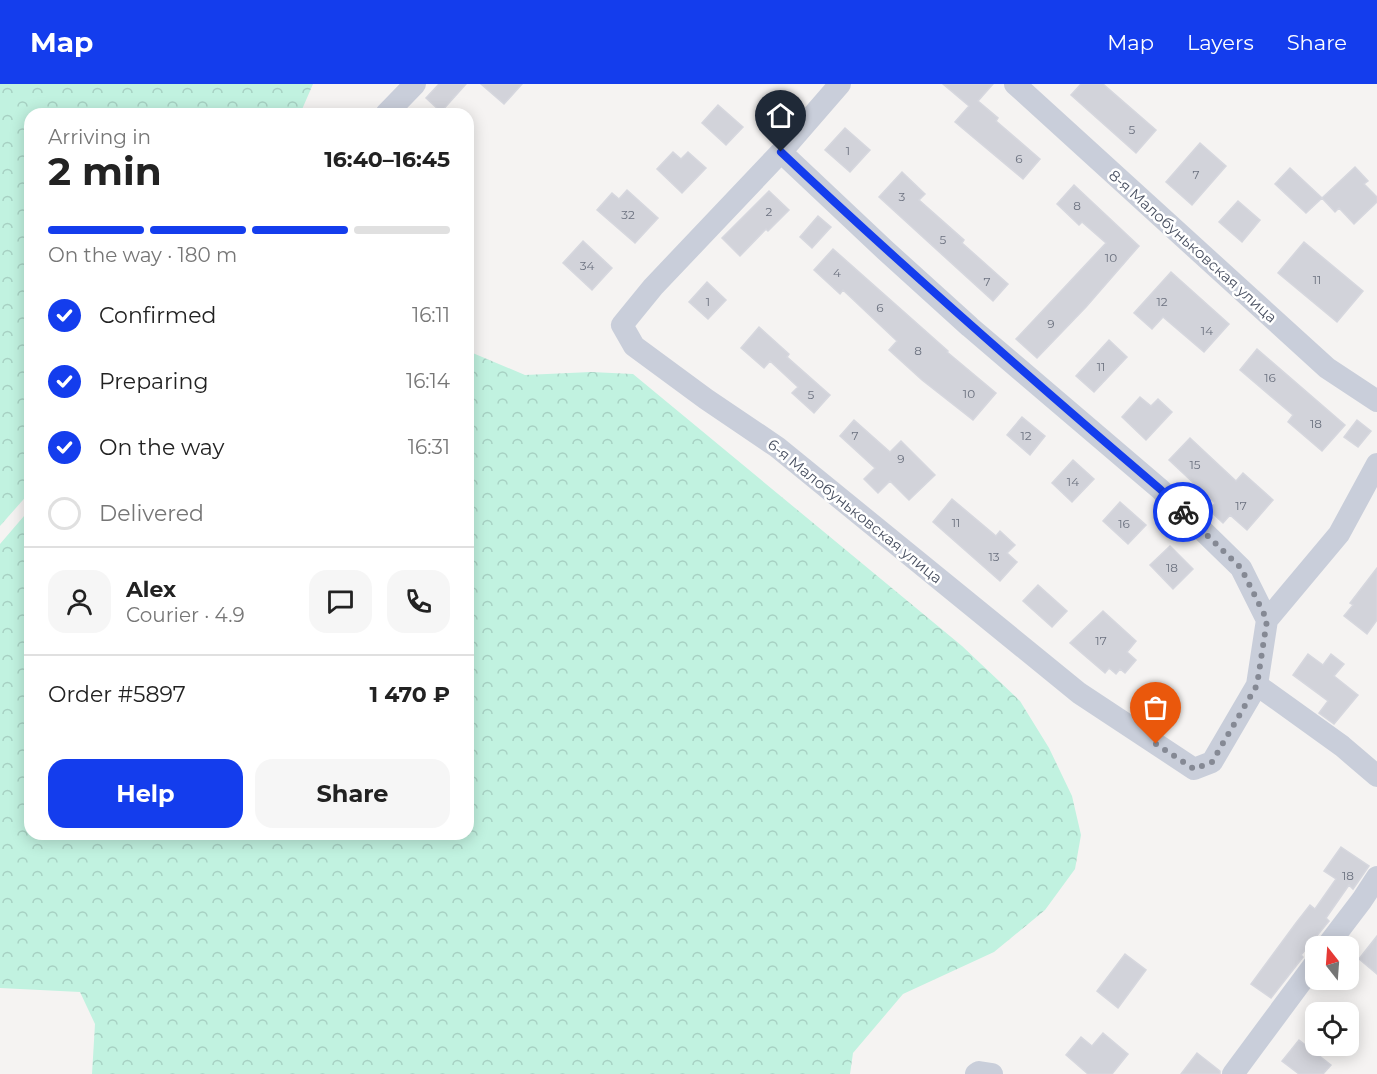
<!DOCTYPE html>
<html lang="en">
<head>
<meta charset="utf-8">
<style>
  :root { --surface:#fff; --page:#f6f6f6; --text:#222; --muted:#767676; --line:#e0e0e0; --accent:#143ded }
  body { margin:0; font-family:Montserrat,sans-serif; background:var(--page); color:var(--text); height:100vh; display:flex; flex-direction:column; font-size:22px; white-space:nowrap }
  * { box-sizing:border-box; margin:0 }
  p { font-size:20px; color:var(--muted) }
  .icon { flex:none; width:33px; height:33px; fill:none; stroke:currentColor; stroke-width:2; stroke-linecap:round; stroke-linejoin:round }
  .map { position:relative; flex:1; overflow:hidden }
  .side { position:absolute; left:24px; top:24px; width:450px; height:732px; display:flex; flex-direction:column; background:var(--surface); border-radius:18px; box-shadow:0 3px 15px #0003 }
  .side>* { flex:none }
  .needle { width:39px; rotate:343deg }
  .controls { position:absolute; left:1305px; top:852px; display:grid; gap:12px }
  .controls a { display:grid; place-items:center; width:54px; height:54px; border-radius:12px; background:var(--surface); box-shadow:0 3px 15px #0003; font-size:30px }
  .pin { position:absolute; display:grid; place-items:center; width:51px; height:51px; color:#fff; margin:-62px -26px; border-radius:50% 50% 50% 0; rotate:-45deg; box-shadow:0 0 6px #0007 }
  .pin .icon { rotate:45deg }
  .courier { position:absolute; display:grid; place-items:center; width:60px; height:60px; margin:-30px; border:4px solid #143ded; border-radius:50%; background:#fff; color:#222; box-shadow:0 2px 8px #0007 }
  .headline em { font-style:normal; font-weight:700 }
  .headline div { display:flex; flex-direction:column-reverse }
  .headline { display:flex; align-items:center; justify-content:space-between; height:102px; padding:0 24px }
  h1 { font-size:39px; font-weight:700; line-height:45px }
  .bar { display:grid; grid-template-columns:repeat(4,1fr); gap:9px 6px; align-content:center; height:72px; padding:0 24px }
  .bar i { height:8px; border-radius:4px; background:var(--line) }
  .bar .on { background:var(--accent) }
  .bar p { grid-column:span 4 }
  .line { display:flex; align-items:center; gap:15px; padding:0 24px; border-top:2px solid var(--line) }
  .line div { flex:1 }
  .round { display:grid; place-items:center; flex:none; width:63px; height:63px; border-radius:18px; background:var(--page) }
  ol { padding:0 24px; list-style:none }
  li { display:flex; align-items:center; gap:18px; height:66px }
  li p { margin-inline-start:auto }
  li .icon { padding:6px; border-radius:50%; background:var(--accent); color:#fff; stroke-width:4 }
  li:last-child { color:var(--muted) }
  li i { width:33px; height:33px; border:3px solid var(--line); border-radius:50% }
  .cta { display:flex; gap:12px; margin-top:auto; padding:12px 24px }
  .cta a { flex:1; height:69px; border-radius:18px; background:var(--accent); color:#fff; font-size:24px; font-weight:700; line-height:69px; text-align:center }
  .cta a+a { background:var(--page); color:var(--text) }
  header { display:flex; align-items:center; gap:36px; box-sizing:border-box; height:84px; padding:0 30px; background:var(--accent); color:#fff }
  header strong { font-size:28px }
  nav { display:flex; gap:33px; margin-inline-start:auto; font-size:21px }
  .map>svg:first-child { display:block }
  .forest { fill:url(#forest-crowns) }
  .building { fill:#d2d3da; stroke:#d6d7de; stroke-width:1.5 }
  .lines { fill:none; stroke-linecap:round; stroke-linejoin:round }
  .minor { stroke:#c9ceda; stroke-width:22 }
  .done { stroke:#858994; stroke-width:6; stroke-dasharray:0 10.8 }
  .route { stroke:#143ded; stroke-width:8 }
  .labels { text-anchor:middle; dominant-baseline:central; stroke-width:5; stroke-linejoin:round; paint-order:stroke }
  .number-label { font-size:12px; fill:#6b717f }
  .street-label { font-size:15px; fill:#495061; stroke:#fff }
</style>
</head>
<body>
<header>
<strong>Map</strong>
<nav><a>Map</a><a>Layers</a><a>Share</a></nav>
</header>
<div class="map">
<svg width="1377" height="990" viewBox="0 0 1377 990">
  <defs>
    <pattern id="forest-crowns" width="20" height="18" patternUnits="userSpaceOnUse" patternTransform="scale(1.5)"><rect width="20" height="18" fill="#c1f2e0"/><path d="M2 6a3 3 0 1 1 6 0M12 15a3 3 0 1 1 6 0" fill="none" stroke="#a7d1c3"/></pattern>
  </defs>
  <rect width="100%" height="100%" fill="#f5f3f2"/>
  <path class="forest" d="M 0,0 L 313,0 L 300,30 L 30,30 L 30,408 L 0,442 Z
    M 468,267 L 525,291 L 591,288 L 633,290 L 962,562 L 1020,617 L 1049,664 L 1072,712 L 1081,751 L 1075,785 L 1045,826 L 994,868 L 903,910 L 853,969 L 850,990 L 92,990 L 95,940 L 80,908 L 0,904 L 0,460 L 30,425 L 30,750 L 468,750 Z"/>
  <path class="building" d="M 439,0 L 466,0 L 441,28 L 426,14 Z
    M 481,0 L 522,0 L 504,20 Z
    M 943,0 L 993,0 L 978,17 L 998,34 L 996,37 L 1040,75 L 1023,95 L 955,38 L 969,22 Z
    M 1081,0 L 1103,0 L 1156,46 L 1136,69 L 1071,11 Z
    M 718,21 L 743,43 L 726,61 L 702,39 Z
    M 845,44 L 870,66 L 850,88 L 825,66 Z
    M 1200,59 L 1226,82 L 1192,121 L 1166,98 Z
    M 673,68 L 681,75 L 688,68 L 706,84 L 682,109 L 657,85 Z
    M 1355,83 L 1368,97 L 1364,100 L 1377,113 L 1377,118 L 1354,140 L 1339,124 L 1335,128 L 1322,114 Z
    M 1290,84 L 1322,114 L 1306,129 L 1275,100 Z
    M 902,88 L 925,110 L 919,116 L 964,156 L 962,159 L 1008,200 L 993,217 L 879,113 Z
    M 1074,101 L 1139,162 L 1086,223 L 1037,274 L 1016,255 L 1106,159 L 1082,138 L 1079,141 L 1057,120 Z
    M 627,106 L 658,134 L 635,159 L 597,126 L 612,109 L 619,115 Z
    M 769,107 L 789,126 L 768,147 L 766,145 L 740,172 L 722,154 Z
    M 1238,117 L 1260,136 L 1242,158 L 1219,138 Z
    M 818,132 L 831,143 L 812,164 L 800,153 Z
    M 583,157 L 612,184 L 592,206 L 563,179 Z
    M 1304,158 L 1363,207 L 1337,238 L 1278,189 Z
    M 833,165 L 948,267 L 947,268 L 996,309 L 973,336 L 922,296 L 889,266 L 897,257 L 843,206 L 840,210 L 814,186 Z
    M 1171,188 L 1229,240 L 1204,268 L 1163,233 L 1152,245 L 1134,229 Z
    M 707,198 L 726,216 L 708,235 L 689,218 Z
    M 759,243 L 789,270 L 787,273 L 830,311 L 814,329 L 792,309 L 798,303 L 770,277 L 764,284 L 741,264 Z
    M 1109,256 L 1127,273 L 1094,308 L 1076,292 Z
    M 1257,265 L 1345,341 L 1322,367 L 1288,338 L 1293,331 L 1240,286 Z
    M 1140,313 L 1151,322 L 1158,315 L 1172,328 L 1146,356 L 1122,333 Z
    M 1022,333 L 1045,352 L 1030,371 L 1007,351 Z
    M 854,336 L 890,368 L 901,357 L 935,391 L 909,416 L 890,397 L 878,409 L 864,395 L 875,384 L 840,352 Z
    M 1357,336 L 1371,347 L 1358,363 L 1344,353 Z
    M 1190,354 L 1236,397 L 1243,389 L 1273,416 L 1247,446 L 1230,431 L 1223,439 L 1209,426 L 1215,419 L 1169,376 Z
    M 1073,376 L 1094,395 L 1072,418 L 1052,399 Z
    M 952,415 L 996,452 L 1000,447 L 1015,461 L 1007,469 L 1017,478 L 1000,497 L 933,438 Z
    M 1120,418 L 1146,441 L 1128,460 L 1103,437 Z
    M 1170,462 L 1193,485 L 1173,505 L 1150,481 Z
    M 1377,484 L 1377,536 L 1367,550 L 1344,532 L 1353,521 L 1350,519 Z
    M 1038,501 L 1067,527 L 1052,543 L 1023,517 Z
    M 1103,527 L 1136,557 L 1127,568 L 1136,576 L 1125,589 L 1120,585 L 1116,590 L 1109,584 L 1105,589 L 1070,559 Z
    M 1308,570 L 1323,581 L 1331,570 L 1344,580 L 1334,592 L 1358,611 L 1334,640 L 1319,629 L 1328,617 L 1293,591 Z
    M 1341,763 L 1369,782 L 1353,805 L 1349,801 L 1326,834 L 1329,837 L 1301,871 L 1303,873 L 1271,914 L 1251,900 L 1296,839 L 1310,821 L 1315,825 L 1336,795 L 1324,787 Z
    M 1377,852 L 1377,890 L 1359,875 Z
    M 1125,870 L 1146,886 L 1118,924 L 1097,907 Z
    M 1103,949 L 1128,970 L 1112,990 L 1088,990 L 1066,971 L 1081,953 L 1092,962 Z
    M 1299,956 L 1331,981 L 1323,990 L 1299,990 L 1282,977 Z
    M 1197,969 L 1220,987 L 1220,990 L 1181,990 Z"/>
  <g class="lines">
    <path class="minor" d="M 840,0 L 781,68 L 653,203 L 622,241 L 634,262 L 706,315 L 777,363 L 1079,609 L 1194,685 L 1212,678 L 1257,601
      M 1015,0 L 1327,284 L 1377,317
      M 386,30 L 415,0
      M 781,68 L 885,166 L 970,243 L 1160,405 L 1241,484 L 1267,536
      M 1377,380 L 1339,450 L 1267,536 L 1257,601 L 1342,662 L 1377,692
      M 1327,862 L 1362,816 L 1377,793
      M 976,990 L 979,988 L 992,990
      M 1233,990 L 1316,878"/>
  </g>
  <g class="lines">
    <path class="done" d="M 1156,660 L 1194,685 L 1212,678 L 1257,601 L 1267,536 L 1241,484 L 1183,428"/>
    <path class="route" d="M 781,68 C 904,184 1031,295 1160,405 L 1183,428"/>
  </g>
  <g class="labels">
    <g class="number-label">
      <text x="1132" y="45">5</text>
      <text x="848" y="66">1</text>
      <text x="1019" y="74">6</text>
      <text x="1196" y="90">7</text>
      <text x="902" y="112">3</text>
      <text x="1077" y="121">8</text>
      <text x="769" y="127">2</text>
      <text x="628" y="130">32</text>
      <text x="943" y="155">5</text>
      <text x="1111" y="173">10</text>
      <text x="587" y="181">34</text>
      <text x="837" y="188">4</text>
      <text x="1317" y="195">11</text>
      <text x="987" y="197">7</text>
      <text x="708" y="217">1</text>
      <text x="1162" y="217">12</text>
      <text x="880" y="223">6</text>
      <text x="1051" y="239">9</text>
      <text x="1207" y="246">14</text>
      <text x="918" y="266">8</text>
      <text x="1101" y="282">11</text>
      <text x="1270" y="293">16</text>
      <text x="969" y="309">10</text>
      <text x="811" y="310">5</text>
      <text x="1316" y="339">18</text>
      <text x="855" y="351">7</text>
      <text x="1026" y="351">12</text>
      <text x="901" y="374">9</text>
      <text x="1195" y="380">15</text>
      <text x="1073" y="397">14</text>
      <text x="1241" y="421">17</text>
      <text x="956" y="438">11</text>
      <text x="1124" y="439">16</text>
      <text x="994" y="472">13</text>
      <text x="1172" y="483">18</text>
      <text x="1101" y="556">17</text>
      <text x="1348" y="791">18</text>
    </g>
    <g class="street-label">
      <text transform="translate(1193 162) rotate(42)">8-я Малобуньковская улица</text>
      <text transform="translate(855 427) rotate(39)">6-я Малобуньковская улица</text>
    </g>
  </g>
</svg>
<div class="controls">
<a><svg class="needle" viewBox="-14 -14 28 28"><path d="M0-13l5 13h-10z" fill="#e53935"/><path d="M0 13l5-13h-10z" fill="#767676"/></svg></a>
<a><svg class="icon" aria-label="locate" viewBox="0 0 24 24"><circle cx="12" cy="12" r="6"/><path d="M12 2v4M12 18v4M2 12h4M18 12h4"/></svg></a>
</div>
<div class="pin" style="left:1156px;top:660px;background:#ea580c"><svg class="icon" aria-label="bag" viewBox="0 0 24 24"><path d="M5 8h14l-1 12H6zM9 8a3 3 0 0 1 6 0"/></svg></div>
<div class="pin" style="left:781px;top:68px;background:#1f2937"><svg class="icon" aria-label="home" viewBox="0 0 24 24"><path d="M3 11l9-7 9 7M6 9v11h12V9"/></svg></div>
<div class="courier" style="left:1183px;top:428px"><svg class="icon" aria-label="bike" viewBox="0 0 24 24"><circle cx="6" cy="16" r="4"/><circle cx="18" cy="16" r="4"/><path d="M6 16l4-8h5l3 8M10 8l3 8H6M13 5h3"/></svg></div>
<section class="side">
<div class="headline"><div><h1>2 min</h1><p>Arriving in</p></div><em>16:40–16:45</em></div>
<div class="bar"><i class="on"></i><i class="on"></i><i class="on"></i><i></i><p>On the way · 180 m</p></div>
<ol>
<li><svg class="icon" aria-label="check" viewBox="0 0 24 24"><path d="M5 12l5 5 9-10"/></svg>Confirmed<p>16:11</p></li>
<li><svg class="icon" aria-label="check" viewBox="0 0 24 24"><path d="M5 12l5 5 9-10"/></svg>Preparing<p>16:14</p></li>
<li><svg class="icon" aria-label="check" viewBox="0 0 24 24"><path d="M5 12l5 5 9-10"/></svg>On the way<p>16:31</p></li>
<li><i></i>Delivered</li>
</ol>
<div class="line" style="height:108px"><a class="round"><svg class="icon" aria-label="person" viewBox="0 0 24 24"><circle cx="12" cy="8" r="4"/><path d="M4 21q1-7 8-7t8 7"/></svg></a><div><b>Alex</b><p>Courier · 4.9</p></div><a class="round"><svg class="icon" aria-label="chat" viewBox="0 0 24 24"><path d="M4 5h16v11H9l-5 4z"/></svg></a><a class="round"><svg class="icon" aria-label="phone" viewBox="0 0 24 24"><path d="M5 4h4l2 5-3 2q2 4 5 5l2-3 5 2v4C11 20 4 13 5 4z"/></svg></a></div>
<div class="line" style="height:78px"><div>Order #5897</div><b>1 470 ₽</b></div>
<div class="cta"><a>Help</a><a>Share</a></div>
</section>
</div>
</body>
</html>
